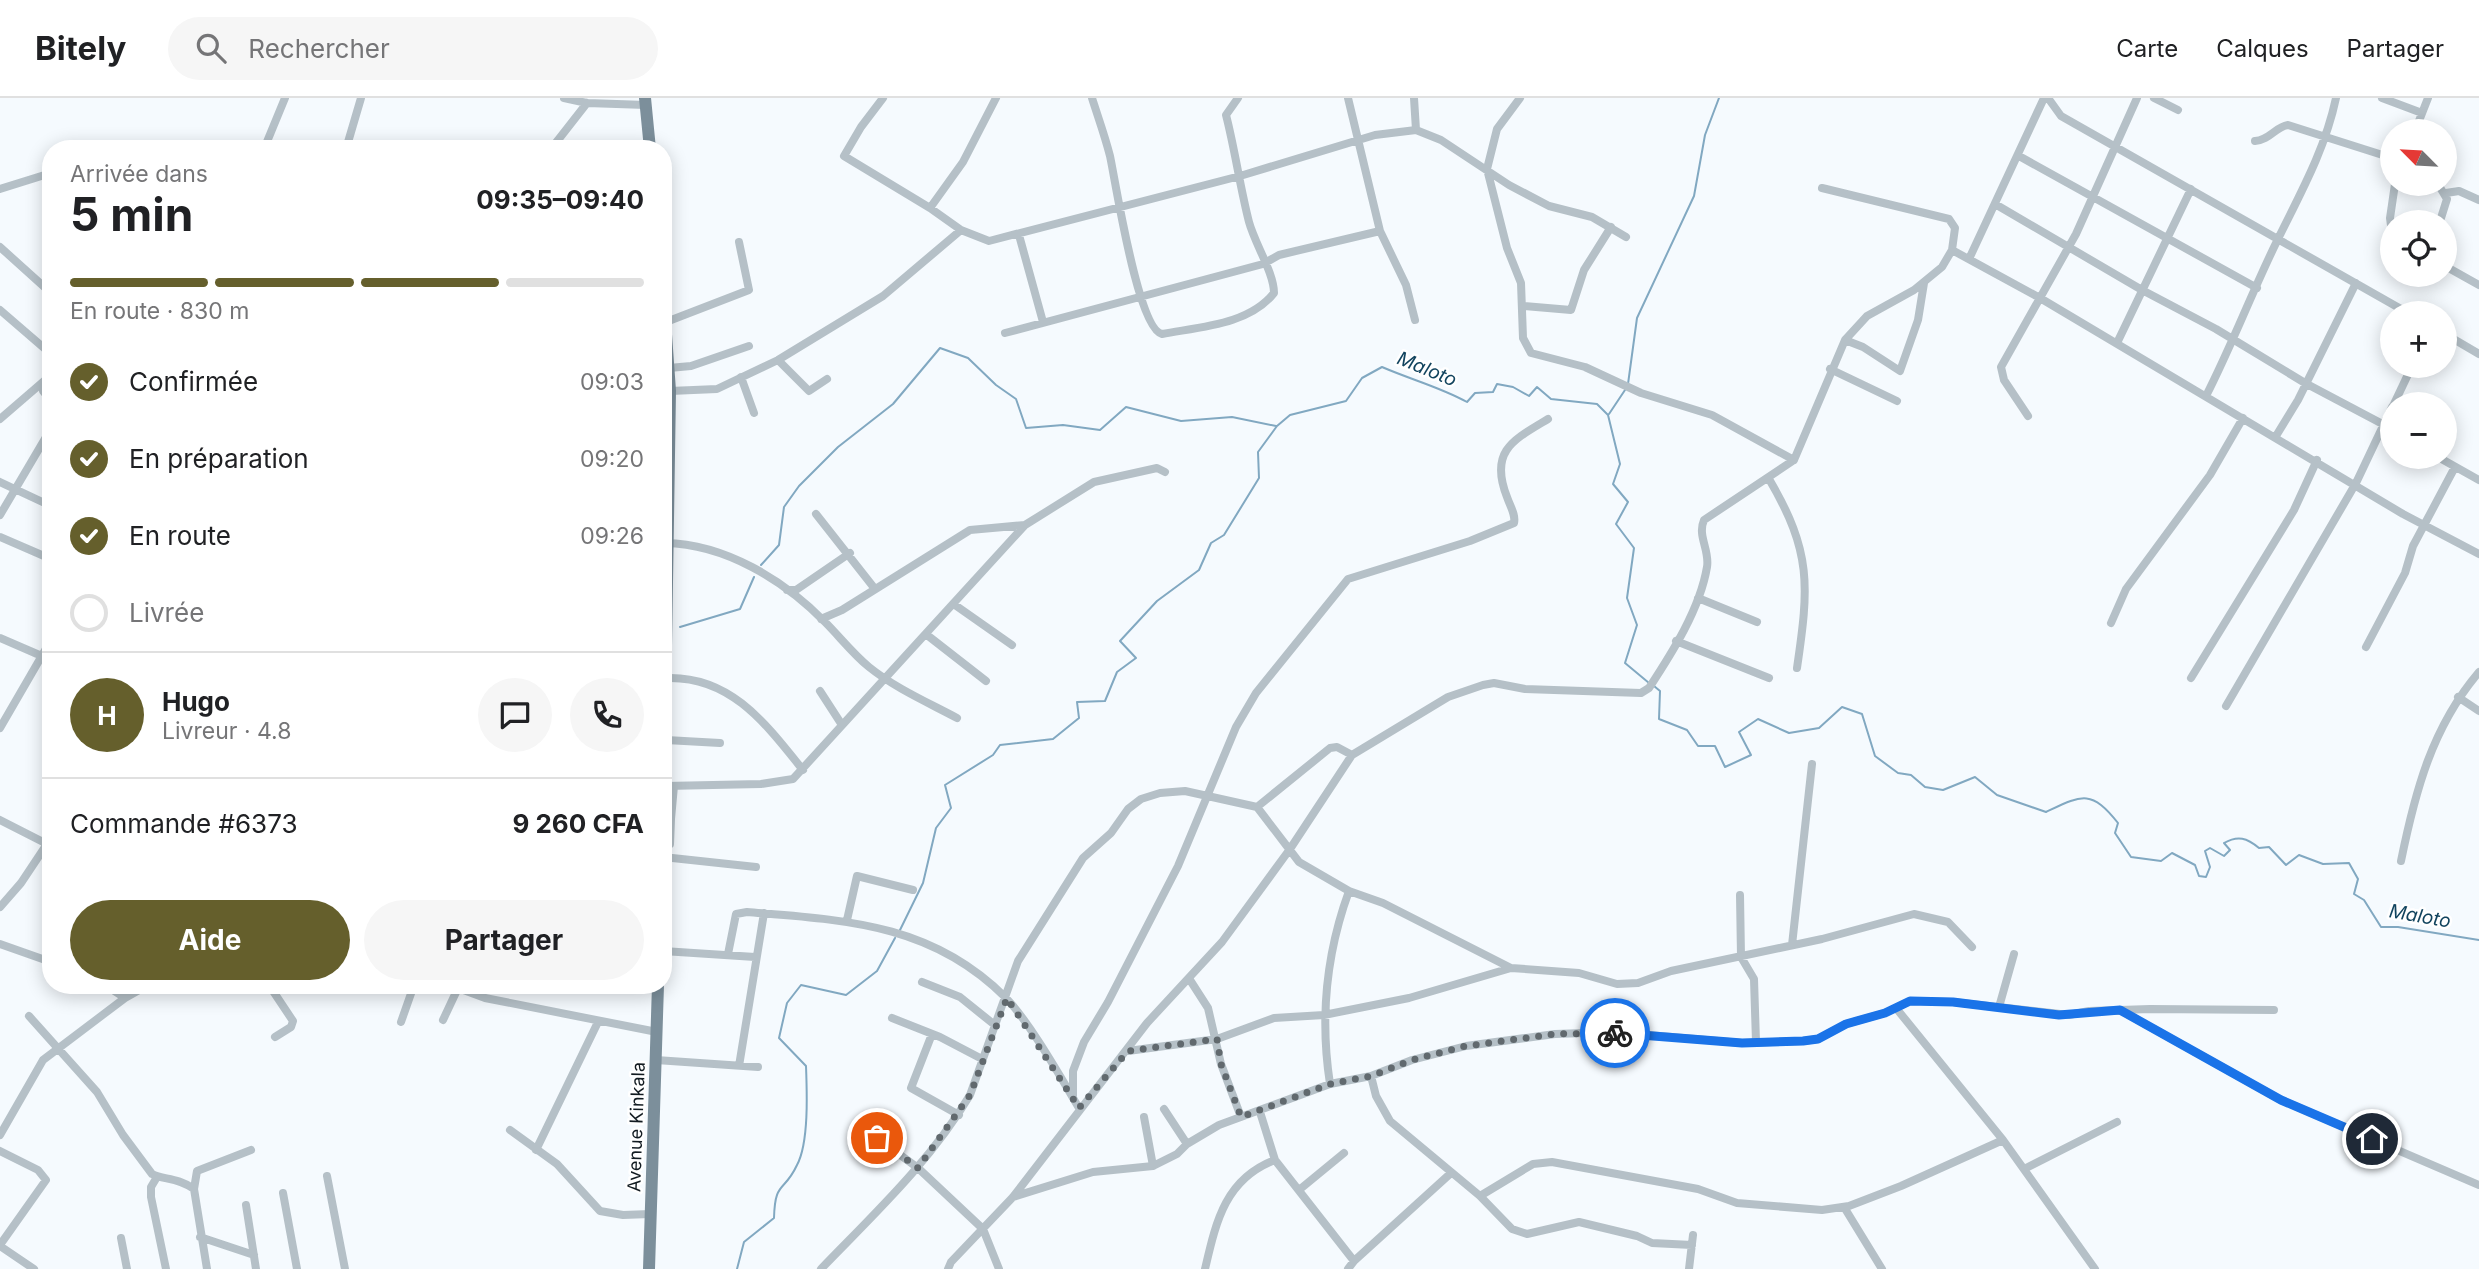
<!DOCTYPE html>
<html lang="fr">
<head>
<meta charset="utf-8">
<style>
  :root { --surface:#fff; --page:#f6f6f6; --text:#202124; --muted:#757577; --line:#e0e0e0; --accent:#655f2c }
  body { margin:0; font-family:Inter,sans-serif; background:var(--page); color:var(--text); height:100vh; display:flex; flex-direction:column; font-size:26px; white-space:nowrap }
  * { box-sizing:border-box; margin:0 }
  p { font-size:23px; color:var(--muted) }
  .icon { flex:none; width:38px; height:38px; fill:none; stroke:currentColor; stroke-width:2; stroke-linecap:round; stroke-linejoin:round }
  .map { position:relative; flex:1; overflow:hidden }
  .drawer { position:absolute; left:42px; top:42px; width:630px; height:854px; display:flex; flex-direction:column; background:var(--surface); border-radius:28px; box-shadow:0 4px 18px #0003 }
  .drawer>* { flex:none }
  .needle { width:46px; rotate:294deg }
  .fabs { position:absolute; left:2380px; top:21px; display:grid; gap:14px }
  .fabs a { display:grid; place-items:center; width:77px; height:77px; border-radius:50%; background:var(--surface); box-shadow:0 4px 18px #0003; font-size:35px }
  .pin { position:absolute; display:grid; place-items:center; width:60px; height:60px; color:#fff; margin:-30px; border:4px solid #fff; border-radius:50%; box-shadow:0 2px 7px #0007 }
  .courier { position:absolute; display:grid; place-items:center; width:70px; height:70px; margin:-35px; border:5px solid #1a73e8; border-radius:50%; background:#fff; color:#222; box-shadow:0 2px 9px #0007 }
  .overview em { font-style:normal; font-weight:700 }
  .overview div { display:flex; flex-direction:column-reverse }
  .overview { display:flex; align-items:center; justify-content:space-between; height:119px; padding:0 28px }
  h1 { font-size:46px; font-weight:700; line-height:52px }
  .bar { display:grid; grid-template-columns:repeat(4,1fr); gap:10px 7px; align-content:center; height:84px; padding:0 28px }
  .bar i { height:9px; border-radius:5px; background:var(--line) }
  .bar .active { background:var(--accent) }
  .bar p { grid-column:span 4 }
  .line { display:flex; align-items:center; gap:18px; padding:0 28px; border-top:2px solid var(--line) }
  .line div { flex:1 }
  .round { display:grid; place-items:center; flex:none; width:74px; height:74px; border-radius:37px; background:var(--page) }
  ol { padding:0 28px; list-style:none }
  li { display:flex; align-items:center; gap:21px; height:77px }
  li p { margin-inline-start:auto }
  li .icon { padding:7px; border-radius:50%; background:var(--accent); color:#fff; stroke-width:4 }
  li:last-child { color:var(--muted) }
  li i { width:38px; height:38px; border:4px solid var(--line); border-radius:50% }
  .cta { display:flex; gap:14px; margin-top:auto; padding:14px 28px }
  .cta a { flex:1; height:80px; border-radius:42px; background:var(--accent); color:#fff; font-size:28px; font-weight:700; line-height:80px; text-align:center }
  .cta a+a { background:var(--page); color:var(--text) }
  header { display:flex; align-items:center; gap:42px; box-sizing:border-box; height:98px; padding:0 35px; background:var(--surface); border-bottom:2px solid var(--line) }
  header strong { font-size:33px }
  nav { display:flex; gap:38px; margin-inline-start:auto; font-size:24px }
  .search { width:490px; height:63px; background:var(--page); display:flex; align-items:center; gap:18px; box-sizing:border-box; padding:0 24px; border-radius:38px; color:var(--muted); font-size:26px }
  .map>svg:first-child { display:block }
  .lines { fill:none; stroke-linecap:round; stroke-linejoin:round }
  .stream { stroke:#81a8c1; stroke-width:2 }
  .street { stroke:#b5c0c7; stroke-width:8 }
  .primary { stroke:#7c8f9b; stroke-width:12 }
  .done { stroke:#61696e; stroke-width:7; stroke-dasharray:0 12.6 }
  .route { stroke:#1a73e8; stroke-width:9 }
  .labels { text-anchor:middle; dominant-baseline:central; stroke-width:5; stroke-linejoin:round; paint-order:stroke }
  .street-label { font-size:18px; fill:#121b21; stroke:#fff }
  .water-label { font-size:19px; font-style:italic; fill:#12445e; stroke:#fff }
</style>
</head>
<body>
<header>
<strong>Bitely</strong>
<div class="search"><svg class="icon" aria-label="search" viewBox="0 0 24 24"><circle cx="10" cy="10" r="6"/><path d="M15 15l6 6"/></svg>Rechercher</div>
<nav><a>Carte</a><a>Calques</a><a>Partager</a></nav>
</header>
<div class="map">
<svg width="2479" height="1171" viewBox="0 0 2479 1171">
  <rect width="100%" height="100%" fill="#f5fafe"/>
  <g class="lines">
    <path class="stream" d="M 1628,286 L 1637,220 L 1694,98 L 1705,37 L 1719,0
      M 1609,316 L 1625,292
      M 761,467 L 779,447 L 784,409 L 799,388 L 838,349 L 893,306 L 940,250 L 968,260 L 996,287 L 1016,301 L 1026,330 L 1063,327 L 1100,332 L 1126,309 L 1181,323 L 1232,319 L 1276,328
      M 680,529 L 740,511 L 754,479
      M 1654,588 L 1660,593 L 1659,621 L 1687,632 L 1698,648 L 1715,648 L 1725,669 L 1751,657 L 1739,634 L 1758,621 L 1789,635 L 1819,630 L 1842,609 L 1862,616 L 1875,658 L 1898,675 L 1911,677 L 1925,689 L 1943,692 L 1975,679 L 1997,697 L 2046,714 C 2082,697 2091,691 2118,725 L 2115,735 L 2131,759 L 2161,763 L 2172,755 L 2195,767 L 2199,778 L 2206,779 L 2210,769 L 2205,753 L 2210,750 L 2224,758 L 2230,752 L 2224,745 C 2238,737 2247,740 2259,750 L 2269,749 L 2286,767 L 2299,757 L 2323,766 L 2349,765 L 2358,781 L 2354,796 L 2364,802 L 2381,829 L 2398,829 L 2479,842
      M 900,832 L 923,785 L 936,730 L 951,710 L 945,687 L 993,657 L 1000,647 L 1053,641 L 1079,620 L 1077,604 L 1105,603 L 1117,574 L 1136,560 L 1120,543 L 1157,503 L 1199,472 L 1211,445 L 1224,437 L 1259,380 L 1258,354 L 1277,328 L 1290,317 L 1346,303 L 1362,280 L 1382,269 C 1412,282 1440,289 1467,304 L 1475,295 L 1493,294 L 1497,286 L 1513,289 L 1529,298 L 1537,289 L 1551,301 L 1597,306 L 1608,317 L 1620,366 L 1613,386 L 1628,404 L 1616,426 L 1634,450 L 1627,500 L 1637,527 L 1625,565 L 1649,585
      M 737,1171 L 744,1144 L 774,1120 C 775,1082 784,1095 797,1067 C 809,1045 807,994 806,968 L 779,940 L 787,905 L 801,887 L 846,897 L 877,873 L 895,840"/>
    <path class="street" d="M 564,0 L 587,5 L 646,7
      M 883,0 L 861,29 L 844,58 L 930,110 L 961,132 L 989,143 L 1240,78 L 1375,37 L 1416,32 L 1441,42 L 1509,87 L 1549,108 L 1592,119 L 1626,139
      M 1092,0 C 1098,19 1105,38 1110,58 C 1116,86 1138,231 1162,236 C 1199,229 1249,227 1274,195 C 1274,175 1255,146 1249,124 C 1240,89 1235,52 1226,17 L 1238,0
      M 1348,0 L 1380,133 L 1406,187 L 1415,222
      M 1414,0 L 1416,32
      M 1520,0 L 1497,31 L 1487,71 L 1507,150 L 1521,185 L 1523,240 L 1531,255 L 1585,269 L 1641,295 L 1712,317 L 1794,362
      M 2048,0 L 2061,18 L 2408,215
      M 2154,0 L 2178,12
      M 2382,0 L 2422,15
      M 2415,33 L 2428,0
      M 2255,43 C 2270,42 2275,29 2288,27 L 2392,60
      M 264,51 L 285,0
      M 346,51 L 361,0
      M 551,51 L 587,5
      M 2019,58 L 2257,190
      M 2438,86 L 2447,101 L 2441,120
      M 0,91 L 51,75
      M 2446,95 L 2459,93 L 2479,102
      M 1995,106 L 2142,192 L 2216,231 L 2305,285 L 2392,331
      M 930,110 L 963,64 L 996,0
      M 2392,135 L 2390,120 L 2395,86
      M 1019,137 L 1043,224
      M 0,149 L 51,195
      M 1952,152 L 2040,200 L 2403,416 L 2479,456
      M 1969,161 L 2044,0
      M 2445,168 L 2479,187
      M 1524,208 L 1571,212 L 1584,172 L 1611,129
      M 0,212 L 51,256
      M 666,224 L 749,192 L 739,144
      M 1005,235 L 1263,166 L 1279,157 L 1380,133
      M 2445,236 L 2479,256
      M 1845,242 L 1863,249 L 1900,273 L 1918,222 L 1924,185
      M 2117,245 L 2191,91
      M 778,262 L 809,293 L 827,281
      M 669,270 L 691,268 L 749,248
      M 1830,271 L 1897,303
      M 741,279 L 754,315
      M 44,285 L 43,293 L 51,303
      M 670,293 L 717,291 L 778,262 L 883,198 L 961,132
      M 2206,298 C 2232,247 2252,194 2277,143 C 2300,96 2325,52 2336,0
      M 2394,306 L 2412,268
      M 2028,318 L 2004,282 L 2001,269 L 2076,136 L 2137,0
      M 0,321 L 51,277
      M 2276,338 L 2298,302 L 2356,185
      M 2438,359 L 2479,382
      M 1769,381 C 1812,454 1809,488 1797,570
      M 0,384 L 51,408
      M 816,416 L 875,491
      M 0,417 L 46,339
      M 0,439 L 51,461
      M 665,445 C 725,446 784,482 825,524 C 840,539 853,556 869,569 C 895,590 927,604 957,620
      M 787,492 L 796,492 L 850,455
      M 1698,500 L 1757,524
      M 955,507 L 1012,547
      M 821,521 L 842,512 L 970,432 L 1025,427
      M 2111,525 L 2126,491 L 2210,377 L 2243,320
      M 927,537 L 986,583
      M 0,540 L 51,562
      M 1676,543 L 1769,580
      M 2366,549 L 2405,475 L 2413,448 L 2455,369
      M 667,580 C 731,578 766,626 803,672
      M 2191,580 L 2294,412 L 2317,362
      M 820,593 L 842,627
      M 2458,599 L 2479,613
      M 2226,608 L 2356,385 L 2392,309
      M 0,630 L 51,542
      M 666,642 L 720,645
      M 665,688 L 761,686 L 793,681 L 1025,427 L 1094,384 L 1157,370 L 1165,374
      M 1257,709 L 1330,650 L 1337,649 L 1352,657
      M 671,721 L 674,688
      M 0,722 L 51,748
      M 663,746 L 670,746 L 671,721 L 664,720
      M 663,759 L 756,769
      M 2401,763 C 2415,694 2432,629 2479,574
      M 1740,797 L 1741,859 L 1754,881 L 1756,944
      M 0,809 L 21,785 L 51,740
      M 847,822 L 857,778 L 913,792
      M 0,846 L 51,864
      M 1792,847 L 1812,666
      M 663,853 L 755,859
      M 728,856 L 736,816 L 747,814 C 844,822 931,825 1005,899 C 1029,923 1061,980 1079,1010
      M 1190,882 L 1208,910 L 1221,966 L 1241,1019
      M 922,884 L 960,899 L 996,928
      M 105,887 L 125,900 L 148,887
      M 269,887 L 293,923 L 291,929 L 275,939
      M 1999,909 L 2014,856
      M 1896,910 L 2003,1042 L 2095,1171
      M 2120,912 L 2281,1002 L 2479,1087
      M 29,918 L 97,994 L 123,1037 L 152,1076 C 163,1082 177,1079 194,1091 L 207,1171
      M 892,920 L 940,939 L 982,961
      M 443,922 L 458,890 L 485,900 L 657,934
      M 401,924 L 414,887
      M 932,936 L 911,990 L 959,1017
      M 1128,953 L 1217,941 L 1274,920 L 1324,917 L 1409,900 L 1511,870 L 1579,875 L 1617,886 L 1638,885 L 1671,873 L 1822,841 L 1914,816 L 1948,824 L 1972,849
      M 656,962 L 758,969
      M 739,968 L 764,815
      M 1371,978 L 1376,998 L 1390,1023 L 1480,1098 L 1512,1131 L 1527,1136 L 1579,1124 L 1637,1138 L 1652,1145 L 1692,1147
      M 1330,986 C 1320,921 1326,856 1349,793
      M 1073,999 L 1073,973 L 1084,944 L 1108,904 L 1178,768 L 1236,629 L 1256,595 L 1348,481 L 1470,443 L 1514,425 C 1516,417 1510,408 1507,399 C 1489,353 1513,342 1548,321
      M 1164,1011 L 1187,1046
      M 1260,1014 L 1275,1062 L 1354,1163 L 1348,1171
      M 1144,1019 L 1153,1068
      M 510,1032 L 557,1066 L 600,1113 L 623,1117 L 650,1116
      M 0,1037 L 43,962 L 125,900
      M 877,1040 L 918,1070 L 983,1131 L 999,1171
      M 536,1052 L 598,924
      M 0,1053 L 38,1072 L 46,1082 L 0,1147
      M 2024,1071 L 2117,1024
      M 327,1078 L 345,1171
      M 157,1079 L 151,1089 L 151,1099 L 166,1171
      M 194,1091 L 197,1073 L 251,1052
      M 1299,1092 L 1344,1055
      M 283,1095 L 297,1171
      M 1480,1098 L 1533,1066 L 1552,1064 L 1698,1091 L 1737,1105 L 1822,1112 L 1849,1108 L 1901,1088 L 2003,1042
      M 1013,1099 L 1093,1074 L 1153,1068 L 1177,1056 L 1187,1046 L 1219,1027 L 1330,986 L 1371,978 L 1412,962 L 1466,948 L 1555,936 L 1613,934 L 1742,945 L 1803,943 L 1818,941 L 1846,926 L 1885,915 L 1910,903 L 1953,904 L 2069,917 L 2089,913 L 2150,911 L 2274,912
      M 246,1107 L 256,1171
      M 1844,1109 L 1882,1171
      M 200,1139 L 254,1157
      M 121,1140 L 127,1171
      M 0,1148 L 34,1171
      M 1354,1163 L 1451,1075
      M 821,1171 C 874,1116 930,1064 970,997 L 1018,863 L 1083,760 L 1111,735 L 1128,711 L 1141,701 L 1160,695 L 1185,693 L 1257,709 L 1299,764 L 1349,793 L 1383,805 L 1511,870
      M 948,1171 L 951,1164 L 1013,1099 L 1147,925 L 1222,844 L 1290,751 L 1352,657 L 1448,599 L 1483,587 L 1494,585 L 1525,591 L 1641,595 L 1649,590 C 1672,555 1700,511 1707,469 C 1710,452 1697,438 1704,422 L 1794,362 L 1845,242 L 1867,218 L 1914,192 L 1942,169 L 1952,152 L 1955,130 L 1949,121 L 1822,90
      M 1205,1171 C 1216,1124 1225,1081 1275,1062
      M 1689,1171 L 1693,1137"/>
    <path class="primary" d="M 645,0 L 650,51
      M 663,194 L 670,293 L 663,739
      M 649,1171 L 658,887"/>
  </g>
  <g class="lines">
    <path class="done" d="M 877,1040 L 918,1070 L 970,997 L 1007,900 L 1079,1010 L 1128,953 L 1217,941 L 1221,966 L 1241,1019 L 1330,986 L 1371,978 L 1412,962 L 1466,948 L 1555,936 L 1615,935"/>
    <path class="route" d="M 1615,935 L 1742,945 L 1803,943 L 1818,941 L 1846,926 L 1885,915 L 1910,903 L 1953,904 L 2059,917 L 2120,912 L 2281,1002 L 2372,1041"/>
  </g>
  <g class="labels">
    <g class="street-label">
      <text transform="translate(636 1029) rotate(-88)">Avenue Kinkala</text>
    </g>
    <g class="water-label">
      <text transform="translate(1427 271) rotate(22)">Maloto</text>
      <text transform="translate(2420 818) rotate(10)">Maloto</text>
    </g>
  </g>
</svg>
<div class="fabs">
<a><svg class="needle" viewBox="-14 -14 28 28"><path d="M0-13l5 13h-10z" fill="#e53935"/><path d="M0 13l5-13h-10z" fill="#757577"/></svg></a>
<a><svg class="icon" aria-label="locate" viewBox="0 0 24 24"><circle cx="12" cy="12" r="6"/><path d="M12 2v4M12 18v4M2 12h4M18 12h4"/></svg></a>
<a>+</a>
<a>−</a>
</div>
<div class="pin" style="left:877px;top:1040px;background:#ea580c"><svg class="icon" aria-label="bag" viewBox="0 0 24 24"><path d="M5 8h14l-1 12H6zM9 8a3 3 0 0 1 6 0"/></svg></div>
<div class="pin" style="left:2372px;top:1041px;background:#1f2937"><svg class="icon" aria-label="home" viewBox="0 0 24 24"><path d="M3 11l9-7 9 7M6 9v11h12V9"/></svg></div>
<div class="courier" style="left:1615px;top:935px"><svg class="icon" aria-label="bike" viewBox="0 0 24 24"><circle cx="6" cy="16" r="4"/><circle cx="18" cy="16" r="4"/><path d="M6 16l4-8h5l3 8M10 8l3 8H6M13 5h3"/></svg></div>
<section class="drawer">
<div class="overview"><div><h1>5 min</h1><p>Arrivée dans</p></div><em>09:35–09:40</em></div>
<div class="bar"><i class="active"></i><i class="active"></i><i class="active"></i><i></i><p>En route · 830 m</p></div>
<ol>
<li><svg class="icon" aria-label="check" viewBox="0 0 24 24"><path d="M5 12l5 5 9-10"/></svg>Confirmée<p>09:03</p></li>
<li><svg class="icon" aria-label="check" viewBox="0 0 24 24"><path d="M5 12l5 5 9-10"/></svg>En préparation<p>09:20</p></li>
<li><svg class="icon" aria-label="check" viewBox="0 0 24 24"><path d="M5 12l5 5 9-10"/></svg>En route<p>09:26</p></li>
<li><i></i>Livrée</li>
</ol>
<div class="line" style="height:126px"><b class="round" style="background:var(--accent);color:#fff">H</b><div><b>Hugo</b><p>Livreur · 4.8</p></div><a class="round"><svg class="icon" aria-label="chat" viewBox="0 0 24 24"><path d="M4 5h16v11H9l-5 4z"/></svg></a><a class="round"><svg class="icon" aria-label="phone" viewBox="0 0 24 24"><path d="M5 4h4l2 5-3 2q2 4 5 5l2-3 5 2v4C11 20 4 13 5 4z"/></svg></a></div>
<div class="line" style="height:91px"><div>Commande #6373</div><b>9 260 CFA</b></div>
<div class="cta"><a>Aide</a><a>Partager</a></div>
</section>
</div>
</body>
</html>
